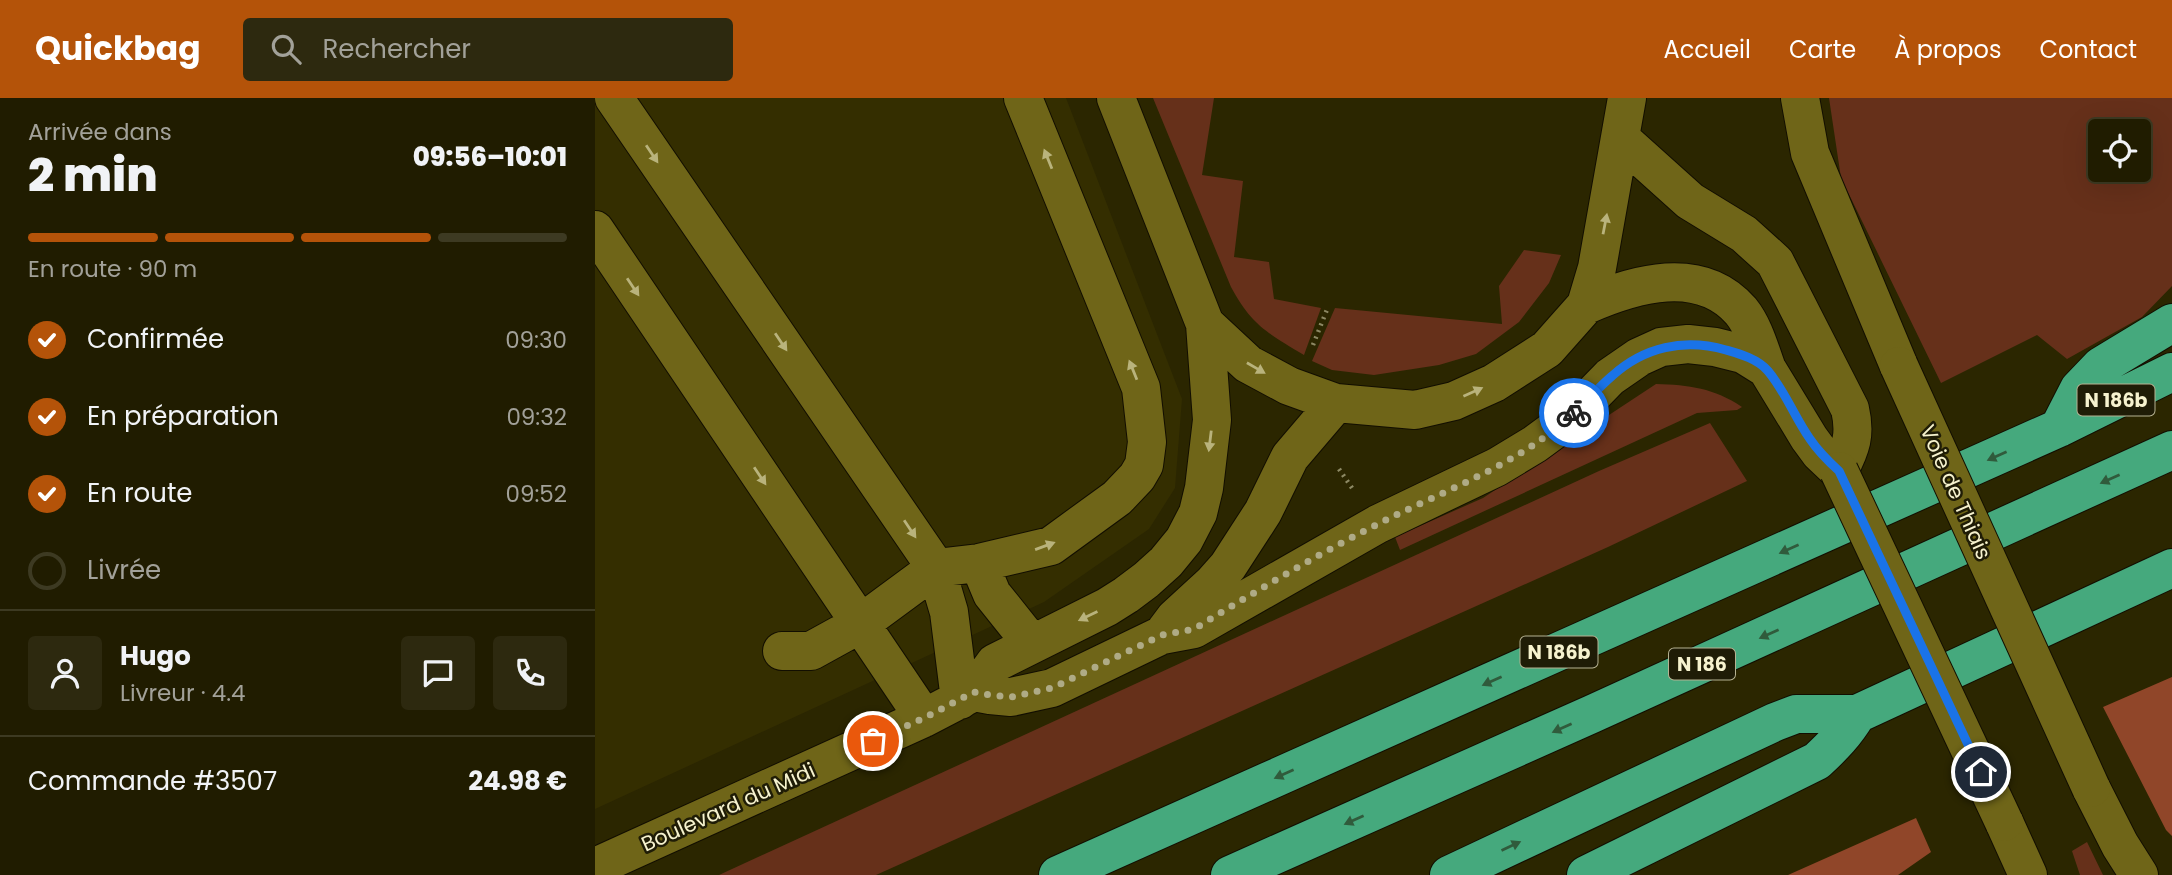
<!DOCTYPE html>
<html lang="fr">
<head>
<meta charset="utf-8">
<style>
  :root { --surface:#201c00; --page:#2d290f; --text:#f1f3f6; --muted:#a2a199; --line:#3d3a22; --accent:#b45309 }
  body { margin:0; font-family:Poppins,sans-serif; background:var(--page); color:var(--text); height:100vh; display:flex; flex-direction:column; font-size:26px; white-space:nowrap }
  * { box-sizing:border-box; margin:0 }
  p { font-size:23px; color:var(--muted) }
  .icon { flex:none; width:38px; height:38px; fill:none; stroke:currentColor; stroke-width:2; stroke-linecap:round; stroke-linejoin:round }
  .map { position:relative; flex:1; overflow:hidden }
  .sheet { display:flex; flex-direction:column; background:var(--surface); width:595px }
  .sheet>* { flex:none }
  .tools { position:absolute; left:1493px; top:21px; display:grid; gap:14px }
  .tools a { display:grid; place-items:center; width:63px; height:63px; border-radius:7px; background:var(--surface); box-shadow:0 7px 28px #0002,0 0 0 2px var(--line); font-size:35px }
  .pin { position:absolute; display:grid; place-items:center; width:60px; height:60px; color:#fff; margin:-30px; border:4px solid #fff; border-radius:50%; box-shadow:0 2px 7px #0007 }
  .courier { position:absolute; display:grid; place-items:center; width:70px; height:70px; margin:-35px; border:5px solid #1a73e8; border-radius:50%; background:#fff; color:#222; box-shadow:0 2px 9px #0007 }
  .summary em { font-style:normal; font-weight:800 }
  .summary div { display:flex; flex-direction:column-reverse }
  .summary { display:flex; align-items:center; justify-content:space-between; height:119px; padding:0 28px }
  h1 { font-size:46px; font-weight:800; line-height:52px }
  .bar { display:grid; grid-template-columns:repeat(4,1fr); gap:10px 7px; align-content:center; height:84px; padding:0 28px }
  .bar i { height:9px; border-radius:5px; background:var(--line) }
  .bar .selected { background:var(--accent) }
  .bar p { grid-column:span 4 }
  .line { display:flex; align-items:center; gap:18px; padding:0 28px; border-top:2px solid var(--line) }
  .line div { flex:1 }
  .round { display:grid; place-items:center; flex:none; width:74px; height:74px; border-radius:7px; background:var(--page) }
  ol { padding:0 28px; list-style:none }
  li { display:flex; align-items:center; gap:21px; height:77px }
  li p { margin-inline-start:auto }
  li .icon { padding:7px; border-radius:50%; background:var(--accent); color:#fff; stroke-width:4 }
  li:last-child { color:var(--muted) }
  li i { width:38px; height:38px; border:4px solid var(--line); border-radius:50% }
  header { display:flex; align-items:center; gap:42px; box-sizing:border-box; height:98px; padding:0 35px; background:var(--accent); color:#fff }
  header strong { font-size:33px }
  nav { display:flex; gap:38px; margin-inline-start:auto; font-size:24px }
  .search { width:490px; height:63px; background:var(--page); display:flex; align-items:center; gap:18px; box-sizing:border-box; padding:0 24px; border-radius:7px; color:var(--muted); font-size:26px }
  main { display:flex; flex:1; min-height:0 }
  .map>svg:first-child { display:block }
  .built { fill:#342e00 }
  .green { fill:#66301a; fill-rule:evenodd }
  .forest { fill:#904629 }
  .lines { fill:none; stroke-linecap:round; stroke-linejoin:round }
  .minor-casing { stroke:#120e00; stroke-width:40 }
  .highway-casing { stroke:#120e00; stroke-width:40 }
  .path { stroke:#8d8964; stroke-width:4.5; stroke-dasharray:2 5; stroke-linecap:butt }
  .minor { stroke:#6f6518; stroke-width:38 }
  .highway { stroke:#45a97d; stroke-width:38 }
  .minor-bridge-casing { stroke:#120e00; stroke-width:40; stroke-linecap:butt }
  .minor-bridge { stroke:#6f6518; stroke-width:38 }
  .oneway { fill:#b9b37c }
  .oneway2 { fill:#305b3c }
  .done { stroke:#afab86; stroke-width:7; stroke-dasharray:0 12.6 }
  .route { stroke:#1a73e8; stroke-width:9 }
  .labels { text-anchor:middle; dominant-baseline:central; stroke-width:5; stroke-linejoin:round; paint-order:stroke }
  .shield { fill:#1f1c06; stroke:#b6b292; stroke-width:2 }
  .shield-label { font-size:19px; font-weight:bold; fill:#f6f2ce }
  .street-label { font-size:21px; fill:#f6f2ce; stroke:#1f1c06 }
</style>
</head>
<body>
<header>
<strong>Quickbag</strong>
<div class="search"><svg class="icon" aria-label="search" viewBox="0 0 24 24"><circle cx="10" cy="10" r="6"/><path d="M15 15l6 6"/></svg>Rechercher</div>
<nav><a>Accueil</a><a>Carte</a><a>À propos</a><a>Contact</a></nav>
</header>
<main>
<section class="sheet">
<div class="summary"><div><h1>2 min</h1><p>Arrivée dans</p></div><em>09:56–10:01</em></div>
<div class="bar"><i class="selected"></i><i class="selected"></i><i class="selected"></i><i></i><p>En route · 90 m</p></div>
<ol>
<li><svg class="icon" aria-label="check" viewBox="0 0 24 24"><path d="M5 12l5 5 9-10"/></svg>Confirmée<p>09:30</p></li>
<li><svg class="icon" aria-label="check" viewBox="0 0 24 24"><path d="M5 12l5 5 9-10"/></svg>En préparation<p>09:32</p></li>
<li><svg class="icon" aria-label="check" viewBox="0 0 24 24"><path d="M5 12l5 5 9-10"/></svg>En route<p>09:52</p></li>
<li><i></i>Livrée</li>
</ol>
<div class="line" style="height:126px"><a class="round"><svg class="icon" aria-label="person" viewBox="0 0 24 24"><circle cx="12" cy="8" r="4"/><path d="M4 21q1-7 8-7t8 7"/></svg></a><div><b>Hugo</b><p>Livreur · 4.4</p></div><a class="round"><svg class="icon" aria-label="chat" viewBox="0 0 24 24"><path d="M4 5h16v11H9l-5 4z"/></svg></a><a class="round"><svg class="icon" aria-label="phone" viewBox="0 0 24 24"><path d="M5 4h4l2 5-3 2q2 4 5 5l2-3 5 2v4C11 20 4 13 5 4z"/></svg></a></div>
<div class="line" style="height:91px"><div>Commande #3507</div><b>24.98 €</b></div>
</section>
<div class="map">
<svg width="1577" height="777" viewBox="0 0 1577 777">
  <rect width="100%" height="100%" fill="#2b2600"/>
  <path class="built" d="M 0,0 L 471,0 L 587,301 L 580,390 L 554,431 L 449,504 L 0,711 Z"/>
  <path class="green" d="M 558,0 L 619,0 L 607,77 L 648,83 L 639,159 L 674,164 L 679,201 L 726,210 L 709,257 C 673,235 657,228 636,189 Z
    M 1234,0 L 1577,0 L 1577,188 L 1547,219 L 1472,261 L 1442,237 L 1346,285 L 1246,80 ZM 1505,33 L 1544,33 L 1544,72 L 1505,72 Z
    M 929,152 L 966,157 L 954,185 L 924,224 L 881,256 L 844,267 L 779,277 L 737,272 L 717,263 L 740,210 L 907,226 L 904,188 Z
    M 1061,286 C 1094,287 1119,290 1147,309 L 1142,312 L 1102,315 L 805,452 L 800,439 L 888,400 Z
    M 1115,325 L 1152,383 L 1013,449 L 281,777 L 124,777 L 1004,373 Z
    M 1492,744 L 1508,777 L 1485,777 L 1477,753 Z"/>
  <path class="forest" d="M 1577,579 L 1577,738 L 1571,732 L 1508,609 Z
    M 1321,720 L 1336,754 L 1303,777 L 1193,777 Z"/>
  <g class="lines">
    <g class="minor-casing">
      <path id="minor" d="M 19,0 L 341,470 L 354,514 L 365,602
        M 521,0 L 610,226 L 653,266 L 694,288 L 741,305 L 820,312 L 859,303 L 899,285 L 952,251 L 991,207 L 1002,170 L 1032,0
        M 1205,0 L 1215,55 L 1304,268
        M 0,132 L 329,620
        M 991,207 C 1039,186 1105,166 1146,213 C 1159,229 1165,252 1172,271
        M 384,465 L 397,496 L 437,546
        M 571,532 L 580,520 L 617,486 L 633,468 L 668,414 L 695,359 L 741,305
        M 187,553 L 216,553 L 265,526 L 341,470 L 384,465 L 456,448 L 522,400 L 542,379 L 549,367 L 552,344 L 546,290 L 428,0
        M 379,594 L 395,597 L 416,599 L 457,590 L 567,537 L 599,531 L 783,426 L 902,369 L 940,346 L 974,321 L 1015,279 L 1044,259 L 1066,249 L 1093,246 L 1120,249 L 1148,256 L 1172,271 L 1214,340 L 1225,355 L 1244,373 C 1256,350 1261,337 1255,311 L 1180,164 L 1149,136 L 1095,103 L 1026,41
        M 1496,690 L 1525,747 L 1544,777
        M 1409,724 L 1433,777
        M 0,769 L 329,620 L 379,594 L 400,565 L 512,509 L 531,497 L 551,482 L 571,464 L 589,442 L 603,415 L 609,390 L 617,322 L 610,226"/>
    </g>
    <g class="highway-casing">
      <path id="highway" d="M 1464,330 L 1484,291 L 1506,268 L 1577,225
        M 463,777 L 1464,330 L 1577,274
        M 635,777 L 997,616 L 1577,352
        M 854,777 L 1180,624 L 1201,616 L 1262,616 L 1577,470
        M 991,777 L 1222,663 C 1238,648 1251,635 1262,616"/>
    </g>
    <path class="path" d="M 718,247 L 733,209
      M 744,371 L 757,390"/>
    <use href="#minor" class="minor"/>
    <use href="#highway" class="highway"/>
    <g class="minor-bridge-casing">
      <path id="minor-bridge" d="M 1304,268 L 1496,690
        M 1244,373 L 1409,724"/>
    </g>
    <use href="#minor-bridge" class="minor-bridge"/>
  </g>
  <defs><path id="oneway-solid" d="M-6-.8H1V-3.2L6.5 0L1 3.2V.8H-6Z" transform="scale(1.75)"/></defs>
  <g class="oneway">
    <use href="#oneway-solid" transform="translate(57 56) rotate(56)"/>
    <use href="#oneway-solid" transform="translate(453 61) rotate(-112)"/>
    <use href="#oneway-solid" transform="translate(1010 126) rotate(-79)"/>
    <use href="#oneway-solid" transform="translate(38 189) rotate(56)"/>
    <use href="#oneway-solid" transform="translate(186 244) rotate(56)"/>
    <use href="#oneway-solid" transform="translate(661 270) rotate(30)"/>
    <use href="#oneway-solid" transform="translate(538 272) rotate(-112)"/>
    <use href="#oneway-solid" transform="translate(878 294) rotate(-24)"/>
    <use href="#oneway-solid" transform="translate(615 343) rotate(97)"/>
    <use href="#oneway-solid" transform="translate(165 378) rotate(56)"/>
    <use href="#oneway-solid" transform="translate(315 431) rotate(56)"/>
    <use href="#oneway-solid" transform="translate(450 448) rotate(-20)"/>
    <use href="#oneway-solid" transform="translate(493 518) rotate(154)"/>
  </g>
  <g class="oneway2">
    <use href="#oneway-solid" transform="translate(1402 358) rotate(156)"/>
    <use href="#oneway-solid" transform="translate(1515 381) rotate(156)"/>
    <use href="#oneway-solid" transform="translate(1194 451) rotate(156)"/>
    <use href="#oneway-solid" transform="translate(1174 536) rotate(156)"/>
    <use href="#oneway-solid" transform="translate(897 583) rotate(156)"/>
    <use href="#oneway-solid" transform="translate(967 630) rotate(156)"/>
    <use href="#oneway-solid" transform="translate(689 676) rotate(156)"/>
    <use href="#oneway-solid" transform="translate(759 722) rotate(156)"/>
    <use href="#oneway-solid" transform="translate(916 748) rotate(-25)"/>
  </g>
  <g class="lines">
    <path class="done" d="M 278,643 L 329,620 L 379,594 L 395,597 L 416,599 L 457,590 L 567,537 L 599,531 C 660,494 721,457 785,425 C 850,392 925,366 979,315"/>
    <path class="route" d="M 979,315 C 992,303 1004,289 1017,278 C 1049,249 1089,240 1131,252 C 1145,256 1163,261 1173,273 C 1190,293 1200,320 1215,341 C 1223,353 1233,363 1244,373 L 1386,674"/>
  </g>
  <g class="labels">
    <g class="shield">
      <rect x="1482.5" y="286.5" width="77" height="31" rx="5"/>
      <rect x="925.5" y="538.5" width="77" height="31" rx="5"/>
      <rect x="1074" y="550.5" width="66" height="31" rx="5"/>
    </g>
    <g class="shield-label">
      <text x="1521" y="302">N 186b</text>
      <text x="964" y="554">N 186b</text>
      <text x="1107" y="566">N 186</text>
    </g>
    <g class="street-label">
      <text transform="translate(1361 394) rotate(66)">Voie de Thiais</text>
      <text transform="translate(133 709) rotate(-24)">Boulevard du Midi</text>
    </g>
  </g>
</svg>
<div class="tools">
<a><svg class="icon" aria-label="locate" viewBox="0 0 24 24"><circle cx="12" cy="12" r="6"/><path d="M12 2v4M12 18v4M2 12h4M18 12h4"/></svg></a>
</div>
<div class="pin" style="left:278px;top:643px;background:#ea580c"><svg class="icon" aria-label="bag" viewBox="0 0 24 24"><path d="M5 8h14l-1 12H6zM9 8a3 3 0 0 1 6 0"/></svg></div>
<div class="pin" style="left:1386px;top:674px;background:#1f2937"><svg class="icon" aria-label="home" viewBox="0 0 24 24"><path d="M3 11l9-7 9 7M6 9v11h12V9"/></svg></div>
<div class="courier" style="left:979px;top:315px"><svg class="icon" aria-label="bike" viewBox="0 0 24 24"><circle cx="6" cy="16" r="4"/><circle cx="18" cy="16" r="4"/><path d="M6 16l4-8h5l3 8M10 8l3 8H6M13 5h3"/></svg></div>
</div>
</main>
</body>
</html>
